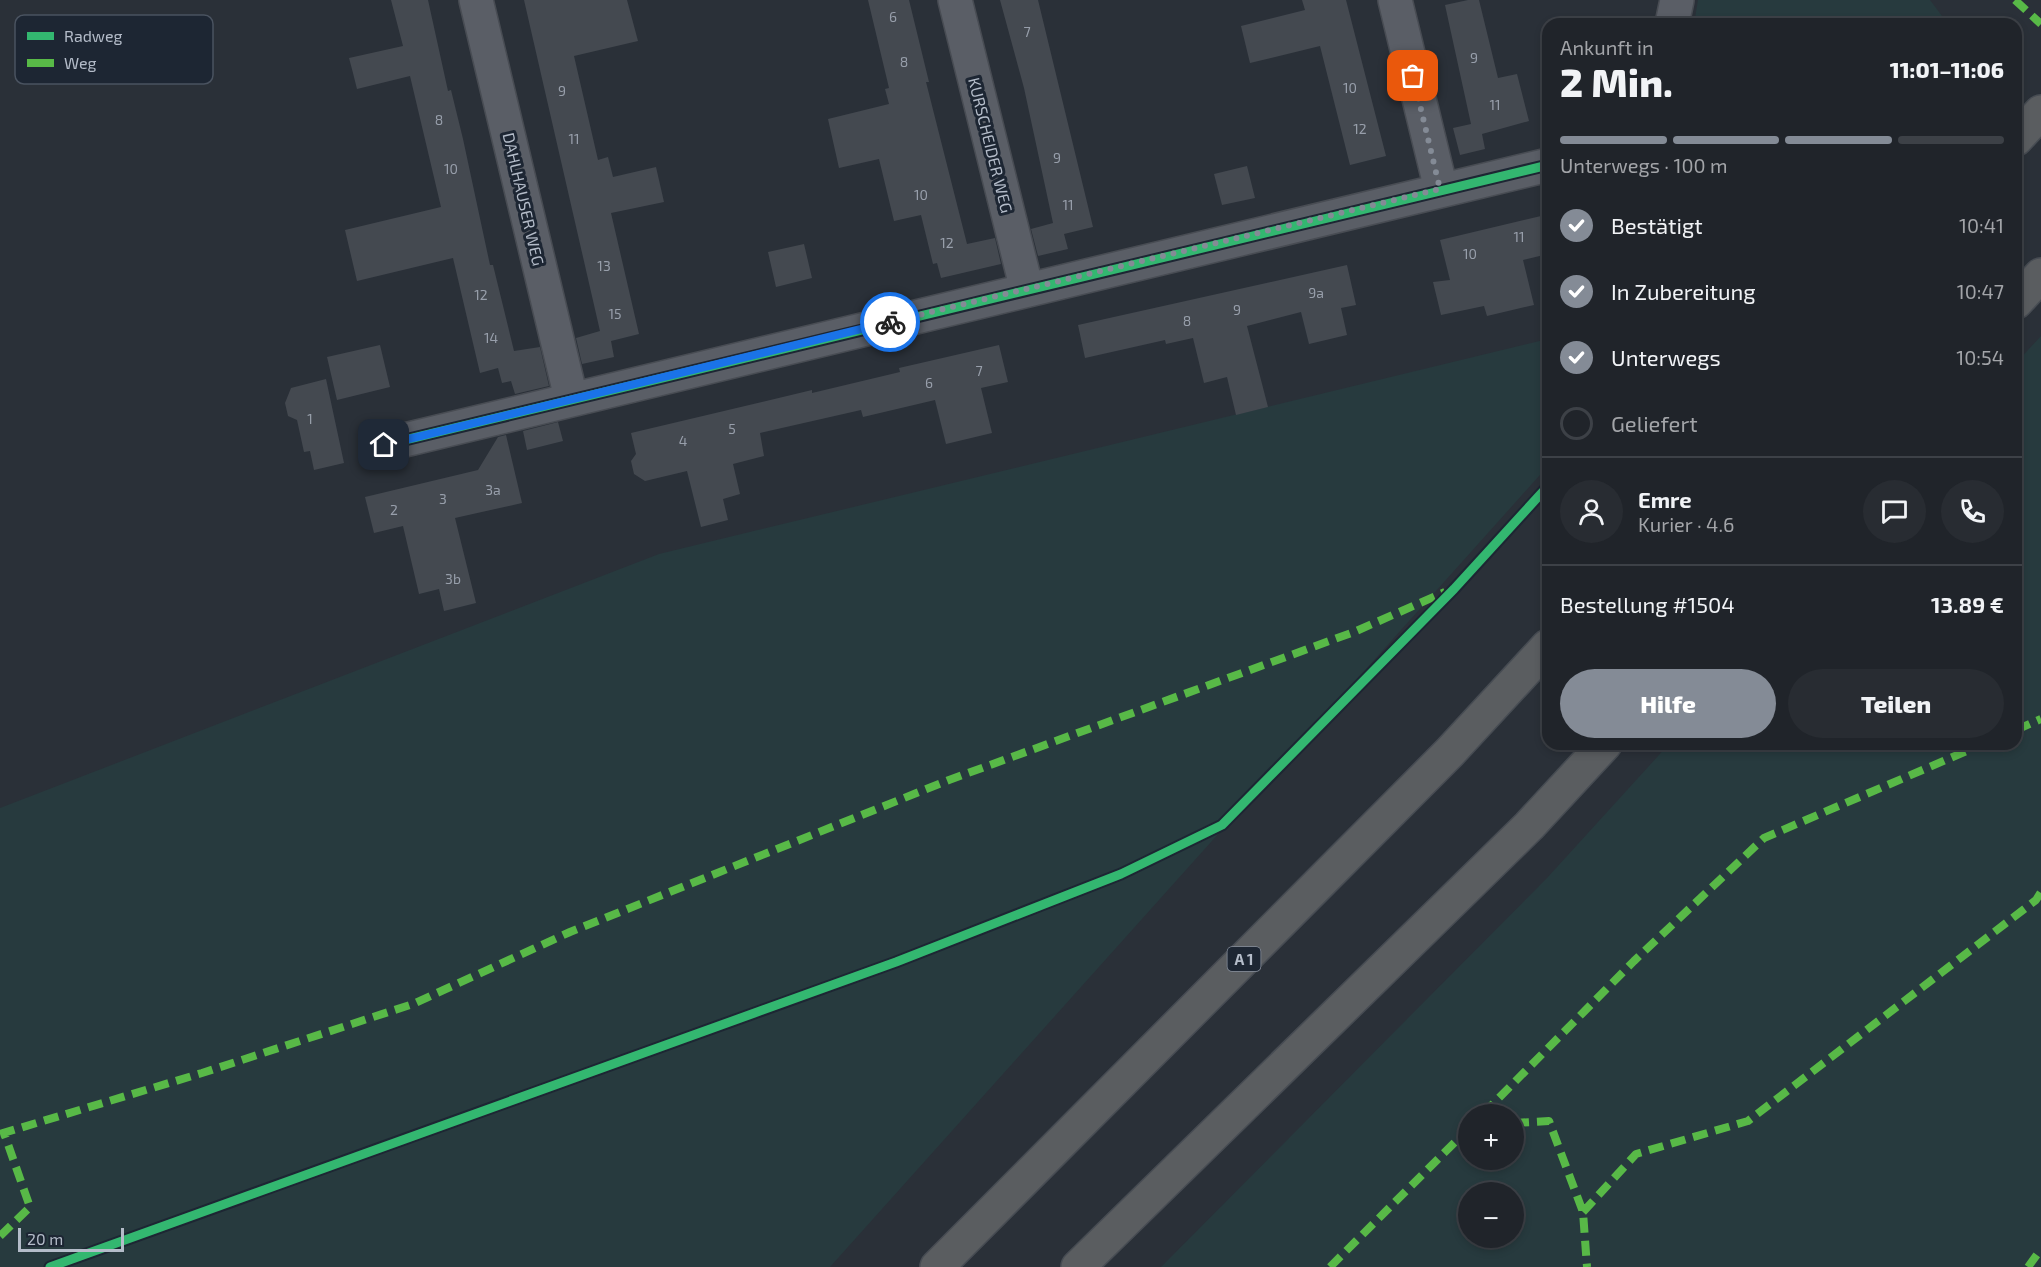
<!DOCTYPE html>
<html lang="de">
<head>
<meta charset="utf-8">
<style>
  :root { --surface:#20242a; --page:#282c32; --text:#f1f3f6; --muted:#a2a4a8; --line:#3d4147; --accent:#848b96 }
  body { margin:0; font-family:"Exo 2",sans-serif; background:var(--page); color:var(--text); height:100vh; display:flex; flex-direction:column; font-size:22px; white-space:nowrap }
  * { box-sizing:border-box; margin:0 }
  p { font-size:20px; color:var(--muted) }
  .icon { flex:none; width:33px; height:33px; fill:none; stroke:currentColor; stroke-width:2; stroke-linecap:round; stroke-linejoin:round }
  .map { position:relative; flex:1; overflow:hidden }
  .details { position:absolute; left:1542px; top:18px; width:480px; height:732px; display:flex; flex-direction:column; background:var(--surface); border-radius:18px; box-shadow:0 3px 9px #0003,0 0 0 2px var(--line) }
  .details>* { flex:none }
  .fabs { position:absolute; left:1458px; top:1104px; display:grid; gap:12px }
  .fabs a { display:grid; place-items:center; width:66px; height:66px; border-radius:50%; background:var(--surface); box-shadow:0 3px 9px #0003,0 0 0 2px var(--line); font-size:30px }
  .scale { position:absolute; left:18px; bottom:15px; width:106px; box-sizing:border-box; padding-left:6px; border:3px solid #b4bcc9; border-top:0; font-size:16px; line-height:21px; white-space:nowrap; color:#b4bcc9; -webkit-text-stroke:4px #1d2633; paint-order:stroke }
  .pin { position:absolute; display:grid; place-items:center; width:51px; height:51px; color:#fff; margin:-26px; border-radius:12px; box-shadow:0 3px 9px #0006 }
  .courier { position:absolute; display:grid; place-items:center; width:60px; height:60px; margin:-30px; border:4px solid #1a73e8; border-radius:50%; background:#fff; color:#222; box-shadow:0 2px 8px #0007 }
  .head em { font-style:normal; font-weight:800 }
  .head div { display:flex; flex-direction:column-reverse }
  .head { display:flex; align-items:center; justify-content:space-between; height:102px; padding:0 18px }
  h1 { font-size:39px; font-weight:800; line-height:45px }
  .bar { display:grid; grid-template-columns:repeat(4,1fr); gap:9px 6px; align-content:center; height:72px; padding:0 18px }
  .bar i { height:8px; border-radius:4px; background:var(--line) }
  .bar .active { background:var(--accent) }
  .bar p { grid-column:span 4 }
  .line { display:flex; align-items:center; gap:15px; padding:0 18px; border-top:2px solid var(--line) }
  .line div { flex:1 }
  .round { display:grid; place-items:center; flex:none; width:63px; height:63px; border-radius:32px; background:var(--page) }
  ol { padding:0 18px; list-style:none }
  li { display:flex; align-items:center; gap:18px; height:66px }
  li p { margin-inline-start:auto }
  li .icon { padding:6px; border-radius:50%; background:var(--accent); color:#fff; stroke-width:4 }
  li:last-child { color:var(--muted) }
  li i { width:33px; height:33px; border:3px solid var(--line); border-radius:50% }
  .action { display:flex; gap:12px; margin-top:auto; padding:12px 18px }
  .action a { flex:1; height:69px; border-radius:36px; background:var(--accent); color:#fff; font-size:24px; font-weight:800; line-height:69px; text-align:center }
  .action a+a { background:var(--page); color:var(--text) }
  .map>svg:first-child { display:block }
  .green { fill:#273a3e; fill-rule:evenodd }
  .building { fill:#444950 }
  .lines { fill:none; stroke-linecap:round; stroke-linejoin:round }
  .street-casing { stroke:#484c53; stroke-width:36 }
  .highway-casing { stroke:#474c53; stroke-width:36 }
  .street { stroke:#5a5e66; stroke-width:33 }
  .highway { stroke:#5a5d60; stroke-width:33 }
  .quiet { stroke:#58b947; stroke-width:8; stroke-dasharray:15 8; stroke-linecap:butt }
  .cycleway-casing { stroke:#1d2633; stroke-width:13 }
  .cycleway { stroke:#33b770; stroke-width:9 }
  .done { stroke:#848b96; stroke-width:6; stroke-dasharray:0 10.8 }
  .route { stroke:#1a73e8; stroke-width:8 }
  .labels { text-anchor:middle; dominant-baseline:central; stroke-width:6; stroke-linejoin:round; paint-order:stroke }
  .number-label { font-size:14px; fill:#989fab }
  .shield { fill:#1d2633; stroke:#878f9c; stroke-width:1.5 }
  .shield-label { font-size:15px; font-weight:bold; fill:#b4bcc9 }
  .street-label { font-size:16px; fill:#b4bcc9; stroke:#1d2633 }
  .key { fill:#1d2633; stroke:#4a5360; stroke-width:1.5 }
  .key-label { font-size:16px; fill:#b4bcc9 }
</style>
</head>
<body>
<div class="map">
<svg width="2041" height="1267" viewBox="0 0 2041 1267">
  <rect width="100%" height="100%" fill="#2a3038"/>
  <path class="green" d="M 1698,0 L 1930,0 L 1948,24 L 1694,24 Z
    M 2041,336 L 2041,1267 L 1161,1267 L 1547,878 L 1669,744 L 2016,744 L 2016,363 ZM 1514,1114 L 1514,1160 L 1468,1160 L 1468,1114 ZM 1514,1192 L 1514,1238 L 1468,1238 L 1468,1192 Z
    M 1548,339 L 1548,466 L 830,1267 L 0,1267 L 0,808 L 659,554 Z"/>
  <path class="building" d="M 391,0 L 428,0 L 448,91 L 451,90 L 463,139 L 490,265 L 493,265 L 514,351 L 540,347 L 549,386 L 515,394 L 511,381 L 502,383 L 498,368 L 480,373 L 453,258 L 357,281 L 345,230 L 441,207 L 410,76 L 357,89 L 353,73 L 349,58 L 403,46 Z
    M 524,0 L 627,0 L 638,41 L 574,56 L 598,160 L 608,157 L 613,177 L 656,167 L 664,202 L 611,213 L 639,334 L 611,341 L 614,357 L 582,364 L 576,338 L 600,331 Z
    M 868,0 L 909,0 L 929,82 L 926,82 L 967,244 L 995,238 L 1001,264 L 941,278 L 937,263 L 933,264 L 921,215 L 894,221 L 879,159 L 839,168 L 828,119 L 889,104 L 885,89 L 889,88 Z
    M 1000,0 L 1038,0 L 1093,227 L 1064,234 L 1068,249 L 1038,256 L 1031,229 L 1053,223 L 1024,88 Z
    M 1302,0 L 1346,0 L 1386,156 L 1350,165 L 1320,46 L 1250,63 L 1241,26 L 1305,10 Z
    M 1468,0 L 1479,0 L 1498,78 L 1517,74 L 1529,121 L 1482,134 L 1485,149 L 1460,155 L 1453,128 L 1471,124 L 1445,5 Z
    M 1247,166 L 1255,198 L 1222,205 L 1214,174 Z
    M 1541,216 L 1548,254 L 1523,260 L 1534,305 L 1487,316 L 1484,306 L 1441,315 L 1433,282 L 1450,280 L 1440,240 Z
    M 804,244 L 812,278 L 776,287 L 768,252 Z
    M 1347,265 L 1356,305 L 1341,308 L 1347,335 L 1309,344 L 1301,312 L 1247,326 L 1268,407 L 1236,415 L 1227,377 L 1204,383 L 1193,338 L 1166,344 L 1165,340 L 1085,358 L 1078,325 Z
    M 380,345 L 390,387 L 337,400 L 327,357 Z
    M 999,345 L 1008,382 L 981,388 L 992,433 L 946,444 L 935,400 L 863,417 L 861,410 L 760,433 L 764,456 L 733,464 L 740,494 L 723,499 L 728,520 L 701,527 L 687,471 L 645,481 L 634,474 L 631,461 L 636,454 L 631,433 L 812,390 L 812,393 L 900,372 L 899,368 Z
    M 326,379 L 344,463 L 314,470 L 310,451 L 304,452 L 297,420 L 288,416 L 285,403 L 291,388 Z
    M 558,422 L 563,441 L 527,450 L 523,431 Z
    M 506,435 L 522,503 L 455,518 L 476,603 L 444,611 L 439,589 L 419,594 L 403,526 L 374,533 L 365,497 L 478,470 L 498,437 Z"/>
  <g class="lines">
    <g class="street-casing">
      <path id="street" d="M 476,0 L 571,398
        M 955,0 L 1027,290
        M 1395,0 L 1441,189
        M 1672,24 L 1677,0
        M 384,445 L 1548,165"/>
    </g>
    <g class="highway-casing">
      <path id="highway" d="M 2016,139 L 2041,112
        M 2016,302 L 2041,275
        M 937,1267 L 1450,752 L 1548,646
        M 1078,1267 L 1529,826 L 1605,744"/>
    </g>
    <use href="#street" class="street"/>
    <use href="#highway" class="highway"/>
    <path class="quiet" d="M 2015,0 L 2041,24
      M 2016,730 L 2041,719
      M 1483,1114 L 1634,961 L 1764,838 L 1983,744
      M 1514,1123 L 1549,1121 L 1583,1212 L 1587,1267
      M 0,1134 L 202,1073 L 413,1004 L 570,932 L 949,780 L 1354,632 L 1445,592
      M 1583,1212 L 1636,1154 L 1748,1121 L 2036,900 L 2041,892
      M 0,1236 L 30,1207 L 4,1133
      M 1330,1267 L 1468,1129
      M 2028,1267 L 2041,1249"/>
    <g class="cycleway-casing">
      <path id="cycleway" d="M 384,445 L 1548,165
        M 50,1267 L 896,962 L 1121,874 L 1222,825 L 1454,589 L 1548,486"/>
    </g>
    <use href="#cycleway" class="cycleway"/>
  </g>
  <g class="lines">
    <path class="done" d="M 890,322 L 1440,189 L 1413,76"/>
    <path class="route" d="M 384,445 L 890,322"/>
  </g>
  <g class="labels">
    <g class="number-label">
      <text x="893" y="16">6</text>
      <text x="1027" y="31">7</text>
      <text x="1474" y="57">9</text>
      <text x="904" y="61">8</text>
      <text x="1350" y="87">10</text>
      <text x="562" y="90">9</text>
      <text x="1495" y="104">11</text>
      <text x="439" y="119">8</text>
      <text x="1360" y="128">12</text>
      <text x="574" y="138">11</text>
      <text x="1057" y="157">9</text>
      <text x="451" y="168">10</text>
      <text x="921" y="194">10</text>
      <text x="1068" y="204">11</text>
      <text x="1519" y="236">11</text>
      <text x="947" y="242">12</text>
      <text x="1470" y="253">10</text>
      <text x="604" y="265">13</text>
      <text x="1316" y="292">9a</text>
      <text x="481" y="294">12</text>
      <text x="1237" y="309">9</text>
      <text x="615" y="313">15</text>
      <text x="1187" y="320">8</text>
      <text x="491" y="337">14</text>
      <text x="979" y="370">7</text>
      <text x="929" y="382">6</text>
      <text x="310" y="418">1</text>
      <text x="732" y="428">5</text>
      <text x="683" y="440">4</text>
      <text x="493" y="489">3a</text>
      <text x="443" y="498">3</text>
      <text x="394" y="509">2</text>
      <text x="453" y="578">3b</text>
    </g>
    <rect class="shield" x="1227.5" y="947" width="33" height="24" rx="4.5"/>
    <g class="shield-label">
      <text x="1244" y="959">A 1</text>
    </g>
    <g class="street-label">
      <text transform="translate(991 145) rotate(76)">KURSCHEIDER WEG</text>
      <text transform="translate(524 199) rotate(77)">DAHLHAUSER WEG</text>
    </g>
  </g>
  <rect x="15" y="15" width="198" height="69" rx="9" class="key"/>
  <rect x="27" y="32" width="27" height="8" fill="#33b770"/>
  <rect x="27" y="59" width="27" height="8" fill="#58b947"/>
  <g class="key-label">
    <text x="64" y="42">Radweg</text>
    <text x="64" y="69">Weg</text>
  </g>
</svg>
<div class="fabs">
<a>+</a>
<a>−</a>
</div>
<div class="scale">20 m</div>
<div class="pin" style="left:1413px;top:76px;background:#ea580c"><svg class="icon" aria-label="bag" viewBox="0 0 24 24"><path d="M5 8h14l-1 12H6zM9 8a3 3 0 0 1 6 0"/></svg></div>
<div class="pin" style="left:384px;top:445px;background:#1f2937"><svg class="icon" aria-label="home" viewBox="0 0 24 24"><path d="M3 11l9-7 9 7M6 9v11h12V9"/></svg></div>
<div class="courier" style="left:890px;top:322px"><svg class="icon" aria-label="bike" viewBox="0 0 24 24"><circle cx="6" cy="16" r="4"/><circle cx="18" cy="16" r="4"/><path d="M6 16l4-8h5l3 8M10 8l3 8H6M13 5h3"/></svg></div>
<section class="details">
<div class="head"><div><h1>2 Min.</h1><p>Ankunft in</p></div><em>11:01–11:06</em></div>
<div class="bar"><i class="active"></i><i class="active"></i><i class="active"></i><i></i><p>Unterwegs · 100 m</p></div>
<ol>
<li><svg class="icon" aria-label="check" viewBox="0 0 24 24"><path d="M5 12l5 5 9-10"/></svg>Bestätigt<p>10:41</p></li>
<li><svg class="icon" aria-label="check" viewBox="0 0 24 24"><path d="M5 12l5 5 9-10"/></svg>In Zubereitung<p>10:47</p></li>
<li><svg class="icon" aria-label="check" viewBox="0 0 24 24"><path d="M5 12l5 5 9-10"/></svg>Unterwegs<p>10:54</p></li>
<li><i></i>Geliefert</li>
</ol>
<div class="line" style="height:108px"><a class="round"><svg class="icon" aria-label="person" viewBox="0 0 24 24"><circle cx="12" cy="8" r="4"/><path d="M4 21q1-7 8-7t8 7"/></svg></a><div><b>Emre</b><p>Kurier · 4.6</p></div><a class="round"><svg class="icon" aria-label="chat" viewBox="0 0 24 24"><path d="M4 5h16v11H9l-5 4z"/></svg></a><a class="round"><svg class="icon" aria-label="phone" viewBox="0 0 24 24"><path d="M5 4h4l2 5-3 2q2 4 5 5l2-3 5 2v4C11 20 4 13 5 4z"/></svg></a></div>
<div class="line" style="height:78px"><div>Bestellung #1504</div><b>13.89 €</b></div>
<div class="action"><a>Hilfe</a><a>Teilen</a></div>
</section>
</div>
</body>
</html>
